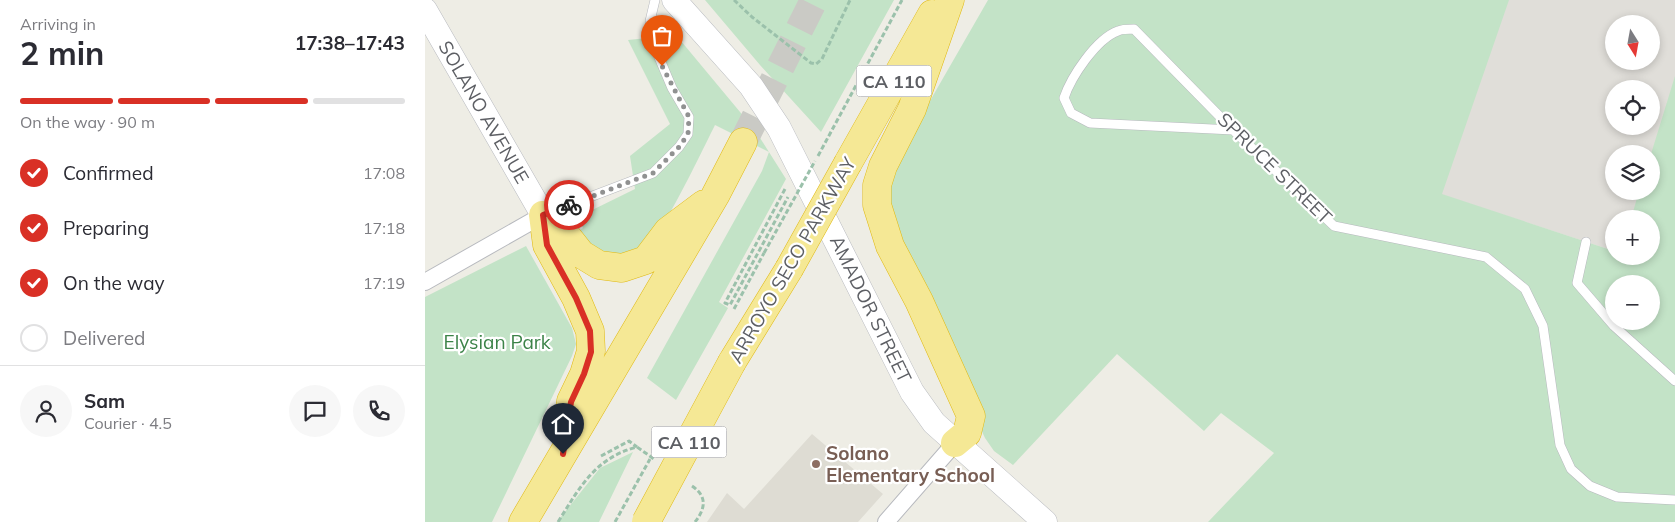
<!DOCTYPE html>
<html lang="en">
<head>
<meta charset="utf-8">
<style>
  :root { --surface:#fff; --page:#f7f7f7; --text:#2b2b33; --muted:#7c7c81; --line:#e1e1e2; --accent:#d93025 }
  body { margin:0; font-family:Mulish,sans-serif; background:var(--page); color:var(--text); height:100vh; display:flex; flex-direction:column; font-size:19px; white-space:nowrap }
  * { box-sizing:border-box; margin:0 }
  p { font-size:16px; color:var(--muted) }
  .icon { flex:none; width:28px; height:28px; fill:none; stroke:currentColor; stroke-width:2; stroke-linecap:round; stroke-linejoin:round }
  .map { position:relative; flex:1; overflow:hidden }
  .sheet { display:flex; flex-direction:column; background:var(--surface); width:425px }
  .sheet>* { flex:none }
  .needle { width:32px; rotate:169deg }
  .tools { position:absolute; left:1180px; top:15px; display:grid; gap:10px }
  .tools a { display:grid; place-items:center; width:55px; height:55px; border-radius:50%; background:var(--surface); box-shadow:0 2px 8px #0003; font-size:25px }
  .pin { position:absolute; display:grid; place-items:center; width:42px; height:42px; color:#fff; margin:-51px -21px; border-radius:50% 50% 50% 0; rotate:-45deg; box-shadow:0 0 5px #0007 }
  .pin .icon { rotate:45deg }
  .courier { position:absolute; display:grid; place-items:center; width:50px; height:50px; margin:-25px; border:4px solid #d93025; border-radius:50%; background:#fff; color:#222; box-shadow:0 1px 6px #0007 }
  .head em { font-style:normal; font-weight:700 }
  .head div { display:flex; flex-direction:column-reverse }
  .head { display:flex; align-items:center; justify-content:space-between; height:85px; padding:0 20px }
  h1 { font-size:32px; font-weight:700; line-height:38px }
  .bar { display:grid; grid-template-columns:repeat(4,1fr); gap:8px 5px; align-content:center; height:60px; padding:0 20px }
  .bar i { height:6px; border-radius:4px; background:var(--line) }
  .bar .selected { background:var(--accent) }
  .bar p { grid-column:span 4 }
  .line { display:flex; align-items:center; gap:12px; padding:0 20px; border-top:1px solid var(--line) }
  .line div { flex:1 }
  .round { display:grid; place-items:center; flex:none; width:52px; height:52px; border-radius:26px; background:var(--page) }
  ol { padding:0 20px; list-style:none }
  li { display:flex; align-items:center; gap:15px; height:55px }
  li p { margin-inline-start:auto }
  li .icon { padding:5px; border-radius:50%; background:var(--accent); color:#fff; stroke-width:4 }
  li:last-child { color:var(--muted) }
  li i { width:28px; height:28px; border:2px solid var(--line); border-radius:50% }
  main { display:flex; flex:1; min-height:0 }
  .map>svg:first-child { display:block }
  .industrial { fill:#e0ded9; fill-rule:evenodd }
  .education { fill:#dedcd3 }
  .green { fill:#c3e3c7; fill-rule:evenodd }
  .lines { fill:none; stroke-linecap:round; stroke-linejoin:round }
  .motorway-tunnel { stroke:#cacac5; stroke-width:28; stroke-dasharray:28 14; stroke-linecap:butt }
  .service-casing { stroke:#b7b9be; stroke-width:10 }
  .minor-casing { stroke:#b7b9be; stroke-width:18 }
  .secondary-casing { stroke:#b8babf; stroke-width:25 }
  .motorway-casing { stroke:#e0b912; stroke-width:29 }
  .path { stroke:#9bc1ab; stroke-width:3; stroke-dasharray:5 2.5; stroke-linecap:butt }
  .service { stroke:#fff; stroke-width:9 }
  .minor { stroke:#fff; stroke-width:16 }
  .secondary { stroke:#fff; stroke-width:24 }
  .motorway { stroke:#f5e895; stroke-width:28 }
  .motorway-bridge-casing { stroke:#e0b912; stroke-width:29; stroke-linecap:butt }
  .path-bridge { stroke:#9bc1ab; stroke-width:3; stroke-dasharray:5 2.5; stroke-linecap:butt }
  .motorway-bridge { stroke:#f5e895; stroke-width:28 }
  .done { stroke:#909191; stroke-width:5; stroke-dasharray:0 9 }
  .route { stroke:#d93025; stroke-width:6 }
  .education-dot { fill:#8d6e63; stroke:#fff; stroke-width:2 }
  .labels { text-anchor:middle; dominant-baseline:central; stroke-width:4.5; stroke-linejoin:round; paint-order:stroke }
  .shield { fill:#fff; stroke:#8e8f92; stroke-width:1 }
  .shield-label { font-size:18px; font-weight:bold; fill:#5d5f64 }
  .street-label { font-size:19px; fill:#5d5f64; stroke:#fff }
  .park-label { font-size:19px; fill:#3c8348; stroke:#fff }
  .education-label { font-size:19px; font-weight:bold; fill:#785e54; stroke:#fff; text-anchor:start }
</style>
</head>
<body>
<main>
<section class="sheet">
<div class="head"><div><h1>2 min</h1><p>Arriving in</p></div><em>17:38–17:43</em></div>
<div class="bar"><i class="selected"></i><i class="selected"></i><i class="selected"></i><i></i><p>On the way · 90 m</p></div>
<ol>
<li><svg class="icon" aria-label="check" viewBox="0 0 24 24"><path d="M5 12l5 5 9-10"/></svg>Confirmed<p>17:08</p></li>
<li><svg class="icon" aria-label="check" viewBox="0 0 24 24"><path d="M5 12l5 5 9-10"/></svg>Preparing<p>17:18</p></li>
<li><svg class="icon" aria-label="check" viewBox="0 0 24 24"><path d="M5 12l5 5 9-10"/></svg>On the way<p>17:19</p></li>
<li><i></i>Delivered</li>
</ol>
<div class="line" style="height:90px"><a class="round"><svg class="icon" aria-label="person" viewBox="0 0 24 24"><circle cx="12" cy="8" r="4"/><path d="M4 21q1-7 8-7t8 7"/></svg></a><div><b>Sam</b><p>Courier · 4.5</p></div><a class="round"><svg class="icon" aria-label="chat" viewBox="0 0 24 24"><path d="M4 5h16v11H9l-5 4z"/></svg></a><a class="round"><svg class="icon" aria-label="phone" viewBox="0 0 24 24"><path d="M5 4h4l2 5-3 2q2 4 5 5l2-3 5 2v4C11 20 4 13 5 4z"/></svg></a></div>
</section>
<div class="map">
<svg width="1250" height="522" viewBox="0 0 1250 522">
  <rect width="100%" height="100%" fill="#eeede5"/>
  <path class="industrial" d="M 1002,0 L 1250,0 L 1250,271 L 1226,256 L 1226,219 L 1189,219 L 1189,251 L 945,171 ZM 1189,24 L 1226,24 L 1226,61 L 1189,61 ZM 1189,89 L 1226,89 L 1226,126 L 1189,126 ZM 1189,154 L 1226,154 L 1226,191 L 1189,191 Z"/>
  <path class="education" d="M 387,434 L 458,494 L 433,522 L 282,522 L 302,493 L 319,509 Z"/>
  <path class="green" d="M 280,0 L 469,0 L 396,132 L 335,65 Z
    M 563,0 L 1084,0 L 1017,194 L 1189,251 L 1189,256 L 1226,256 L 1226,219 L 1206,219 L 1214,191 L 1226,191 L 1226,154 L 1250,76 L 1250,522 L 783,522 L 849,453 L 796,413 L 779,431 L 692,354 L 588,465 L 569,451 L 560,438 L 470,247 L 462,196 L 475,153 ZM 1189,284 L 1226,284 L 1226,321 L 1189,321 Z
    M 251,35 L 330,130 L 361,179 L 294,302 L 303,308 L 251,400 L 222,378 L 337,171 L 344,152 L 290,125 C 278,149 236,238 219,250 C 202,263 182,257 163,252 L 149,234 L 158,228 L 153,217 L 210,189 L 205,156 L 245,124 L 203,40 Z
    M 101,246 L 147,328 L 151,344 L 147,356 L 67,522 L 0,522 L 0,297 Z
    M 208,452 L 174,522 L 132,522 L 175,468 Z"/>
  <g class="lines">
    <path class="motorway-tunnel" d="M 318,142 L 389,0"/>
    <g class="service-casing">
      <path id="service" d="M 808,130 L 665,123 L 646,113 L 639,98 C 646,77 671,39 693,31 C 697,29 704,29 709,29 L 808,130 L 909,226 L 1061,257 L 1100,289 L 1118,326 L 1135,445 L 1146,469 L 1165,486 L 1192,497 L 1250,500
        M 123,213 L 228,173 L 254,147 L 263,134 L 264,117 L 247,88 L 228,43 L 225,21 L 230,0
        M 1161,242 L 1152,283 L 1189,326 L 1250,381"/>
    </g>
    <g class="minor-casing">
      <path id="minor" d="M 0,282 L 118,215
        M 461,522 L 530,443"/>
    </g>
    <g class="secondary-casing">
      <path id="secondary" d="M 249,0 L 326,86 L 354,128 L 487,392 L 509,423 L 620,522
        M 0,10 L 118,215"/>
    </g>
    <g class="motorway-casing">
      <path id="motorway" d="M 525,0 L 487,109 L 458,166 L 452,185 L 452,205 L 465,246 L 494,301 L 546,416 L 542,433 L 530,443
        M 423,163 L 507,14
        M 118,215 L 122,245 L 151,298 L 165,331 L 166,351 L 159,374 L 146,401 L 141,436
        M 118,215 L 137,230 L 156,254 L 174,265 L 197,268 L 221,260 L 243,231 L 279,204
        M 307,362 L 364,269
        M 98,522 L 290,196 L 318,142"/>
    </g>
    <path class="path" d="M 309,0 L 327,17 L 386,63 L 391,64 L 397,59 L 425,0
      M 393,156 L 477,0
      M 360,189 L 300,303 L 305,305 L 363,197
      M 309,309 L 339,253
      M 176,456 L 204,441 L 212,447
      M 267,486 C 282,496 281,508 270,522
      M 133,522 C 155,487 170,458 212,447 L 229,459"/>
    <use href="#service" class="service"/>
    <use href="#minor" class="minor"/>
    <use href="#secondary" class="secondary"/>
    <use href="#motorway" class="motorway"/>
    <g class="motorway-bridge-casing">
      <path id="motorway-bridge" d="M 364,269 L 423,163
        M 221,522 L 307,362"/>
    </g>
    <path class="path-bridge" d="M 339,253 L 390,161
      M 190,522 L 225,459"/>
    <use href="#motorway-bridge" class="motorway-bridge"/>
  </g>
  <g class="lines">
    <path class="done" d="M 144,205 L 228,173 L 254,147 L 263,134 L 264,117 L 237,66"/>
    <path class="route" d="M 138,454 L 146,402 L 159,374 L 166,352 L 165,331 L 151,298 L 122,245 L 118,215 L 144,205"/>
  </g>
  <circle class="education-dot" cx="391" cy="464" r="5"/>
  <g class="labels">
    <g class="shield">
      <rect x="431.5" y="65.5" width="75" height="31" rx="4"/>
      <rect x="226.5" y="426.5" width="75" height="31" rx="4"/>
    </g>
    <g class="shield-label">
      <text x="469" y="81">CA 110</text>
      <text x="264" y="442">CA 110</text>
    </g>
    <g class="street-label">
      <text transform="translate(59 112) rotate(60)">SOLANO AVENUE</text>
      <text transform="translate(850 168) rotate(44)">SPRUCE STREET</text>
      <text transform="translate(367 260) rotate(-60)">ARROYO SECO PARKWAY</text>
      <text transform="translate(446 309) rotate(64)">AMADOR STREET</text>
    </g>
    <g class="park-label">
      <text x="72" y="342">Elysian Park</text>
    </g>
    <g class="education-label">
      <text x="401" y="453">Solano<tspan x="401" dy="22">Elementary School</tspan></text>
    </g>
  </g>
</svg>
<div class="tools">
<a><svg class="needle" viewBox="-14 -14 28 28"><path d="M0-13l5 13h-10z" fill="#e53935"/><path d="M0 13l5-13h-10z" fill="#7c7c81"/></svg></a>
<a><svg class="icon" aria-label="locate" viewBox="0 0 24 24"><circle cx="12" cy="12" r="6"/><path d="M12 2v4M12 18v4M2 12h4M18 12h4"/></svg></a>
<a><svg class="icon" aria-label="layers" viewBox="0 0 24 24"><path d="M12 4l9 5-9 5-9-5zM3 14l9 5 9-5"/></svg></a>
<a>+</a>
<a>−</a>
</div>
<div class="pin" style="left:237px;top:66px;background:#ea580c"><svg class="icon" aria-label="bag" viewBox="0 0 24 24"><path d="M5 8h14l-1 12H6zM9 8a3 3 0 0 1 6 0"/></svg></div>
<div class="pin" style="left:138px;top:454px;background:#1f2937"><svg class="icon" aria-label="home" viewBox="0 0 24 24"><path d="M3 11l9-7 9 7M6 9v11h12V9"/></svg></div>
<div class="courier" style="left:144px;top:205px"><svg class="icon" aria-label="bike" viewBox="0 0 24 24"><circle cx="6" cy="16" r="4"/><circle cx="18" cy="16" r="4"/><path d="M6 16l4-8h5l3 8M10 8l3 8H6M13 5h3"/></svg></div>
</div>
</main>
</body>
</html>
